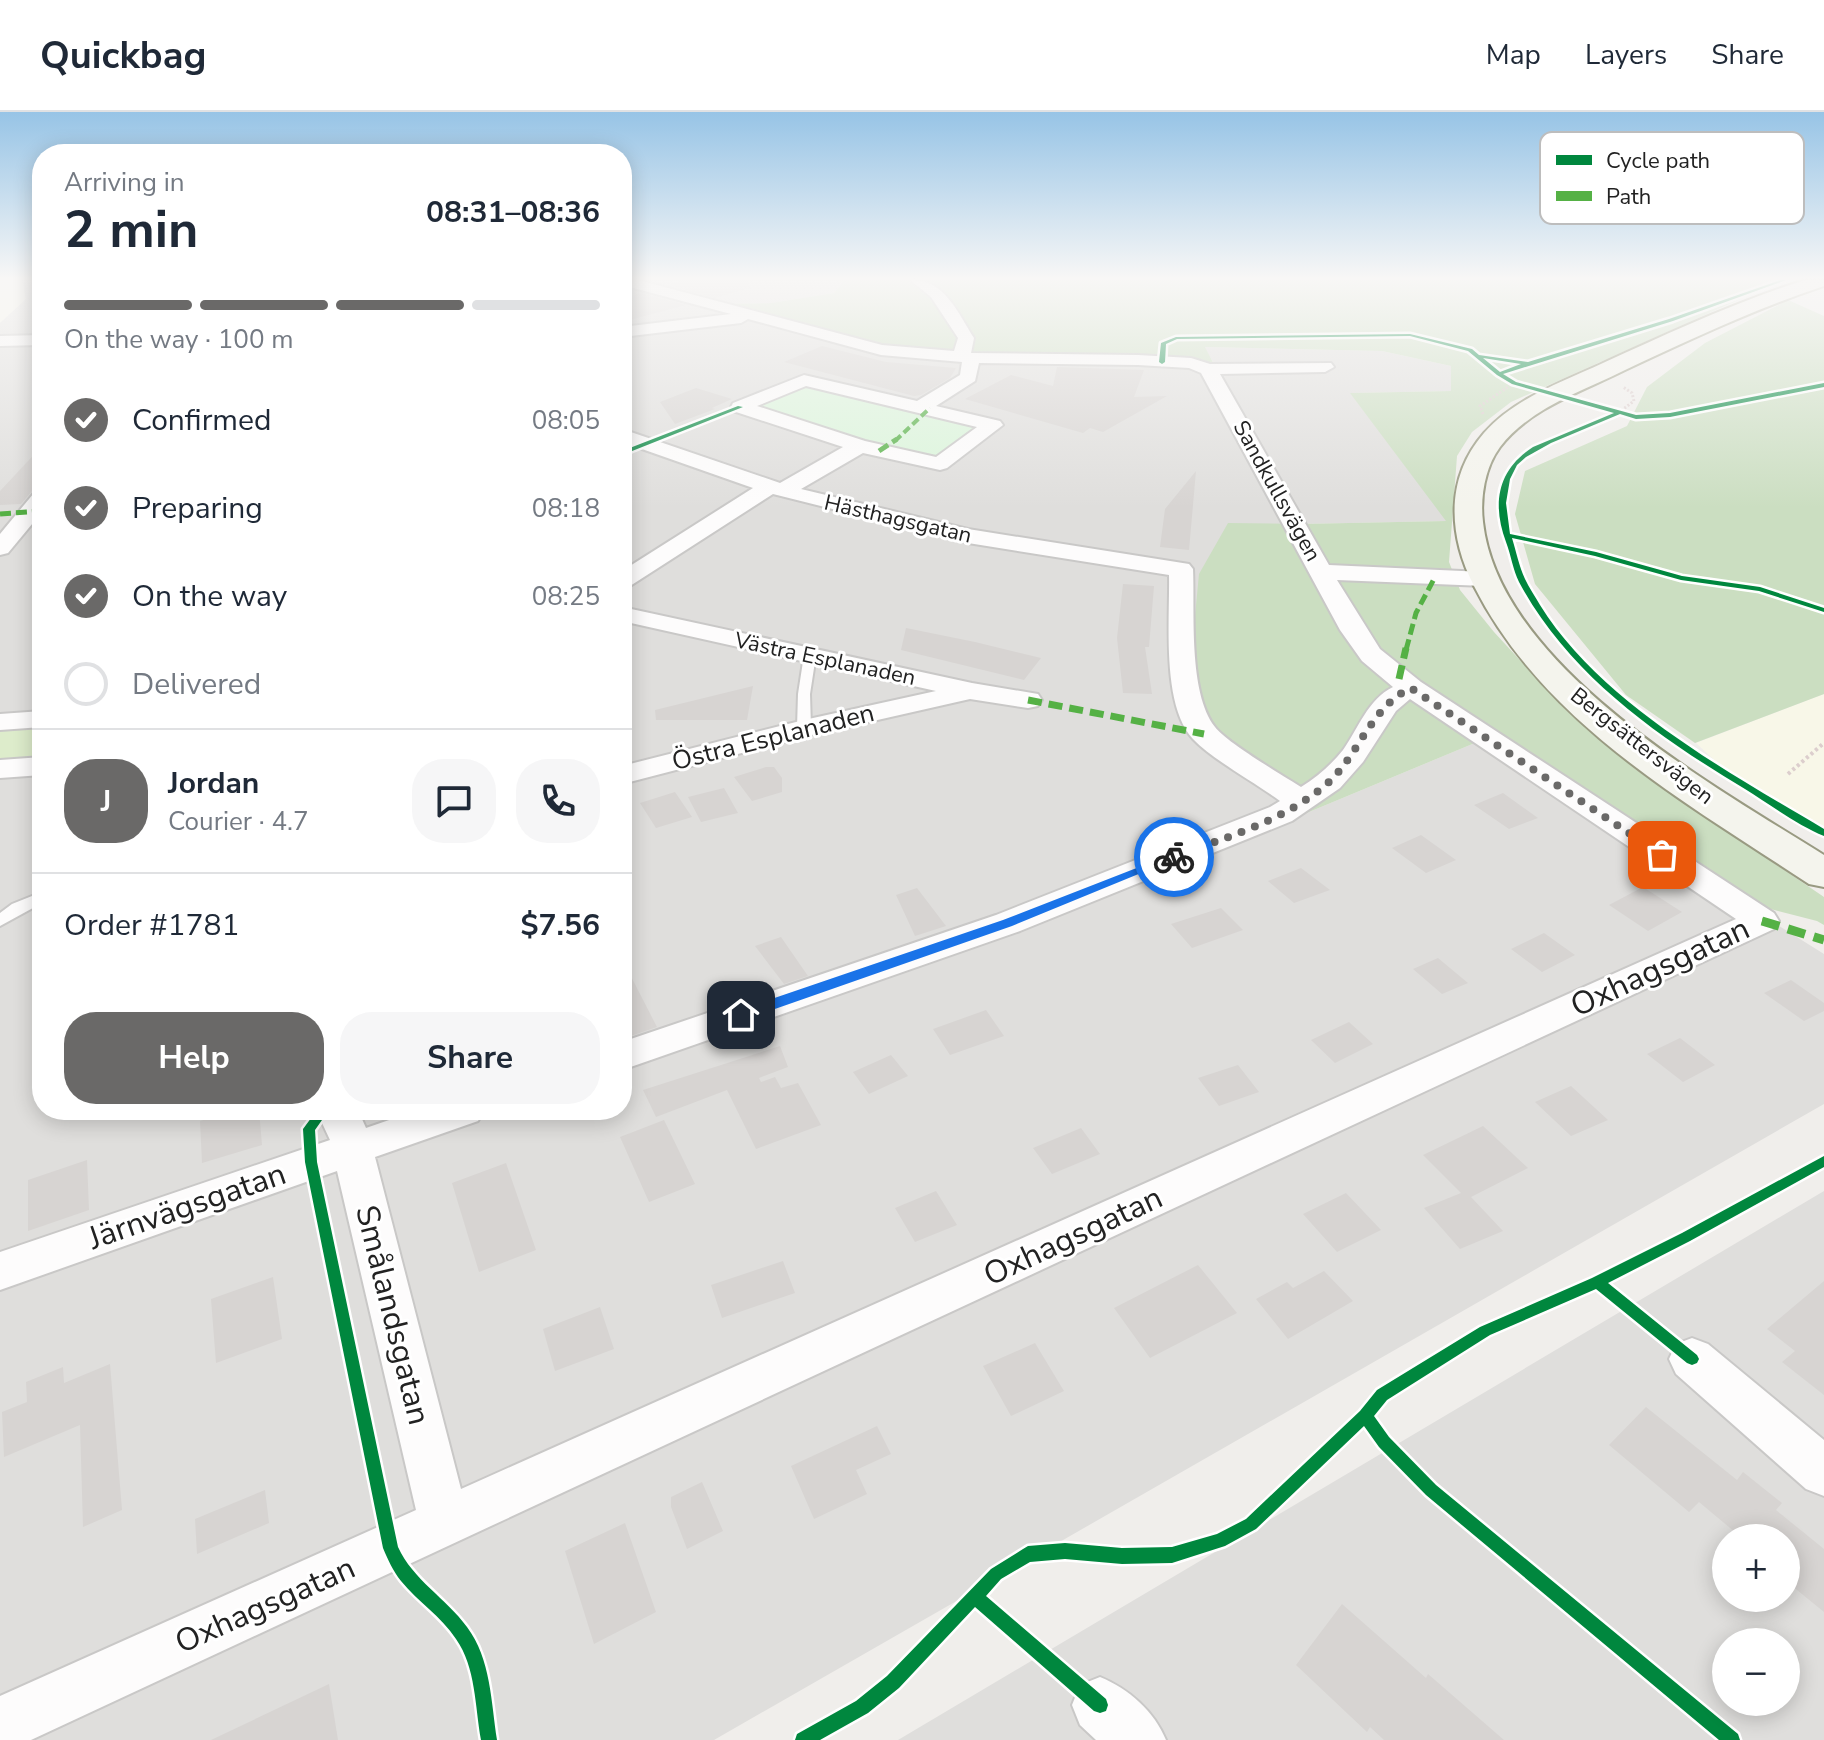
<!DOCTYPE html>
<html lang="en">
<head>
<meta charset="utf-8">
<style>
  :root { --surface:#fff; --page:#f6f6f7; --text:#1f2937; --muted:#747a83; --line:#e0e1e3; --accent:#6a6968 }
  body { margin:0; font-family:"Nunito Sans",sans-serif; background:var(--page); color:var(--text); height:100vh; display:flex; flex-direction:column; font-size:30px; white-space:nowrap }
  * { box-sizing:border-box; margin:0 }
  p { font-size:26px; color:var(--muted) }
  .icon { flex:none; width:44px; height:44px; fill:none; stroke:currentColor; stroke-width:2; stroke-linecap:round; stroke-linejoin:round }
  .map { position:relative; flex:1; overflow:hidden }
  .sheet { position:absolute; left:32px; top:32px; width:600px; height:976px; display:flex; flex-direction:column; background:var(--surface); border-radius:32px; box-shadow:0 4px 20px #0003 }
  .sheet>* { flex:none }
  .buttons { position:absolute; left:1712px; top:1412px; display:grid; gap:16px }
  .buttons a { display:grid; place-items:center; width:88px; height:88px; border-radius:50%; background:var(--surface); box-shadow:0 4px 20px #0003; font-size:40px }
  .pin { position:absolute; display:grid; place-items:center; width:68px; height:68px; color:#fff; margin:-34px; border-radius:16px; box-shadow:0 4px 12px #0006 }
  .courier { position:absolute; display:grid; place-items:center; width:80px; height:80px; margin:-40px; border:6px solid #1a73e8; border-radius:50%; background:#fff; color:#222; box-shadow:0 2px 10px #0007 }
  .head em { font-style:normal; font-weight:700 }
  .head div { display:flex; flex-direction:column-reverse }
  .head { display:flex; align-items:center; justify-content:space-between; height:136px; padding:0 32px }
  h1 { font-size:52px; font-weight:700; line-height:60px }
  .bar { display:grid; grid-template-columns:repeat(4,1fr); gap:12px 8px; align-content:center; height:96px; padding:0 32px }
  .bar i { height:10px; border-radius:6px; background:var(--line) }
  .bar .on { background:var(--accent) }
  .bar p { grid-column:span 4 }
  .line { display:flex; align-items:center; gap:20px; padding:0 32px; border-top:2px solid var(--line) }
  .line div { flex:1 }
  .round { display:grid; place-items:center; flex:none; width:84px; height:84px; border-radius:32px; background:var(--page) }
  ol { padding:0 32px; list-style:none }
  li { display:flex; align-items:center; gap:24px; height:88px }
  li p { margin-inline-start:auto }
  li .icon { padding:8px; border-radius:50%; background:var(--accent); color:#fff; stroke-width:4 }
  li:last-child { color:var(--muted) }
  li i { width:44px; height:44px; border:4px solid var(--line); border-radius:50% }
  .primary-button { display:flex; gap:16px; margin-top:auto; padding:16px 32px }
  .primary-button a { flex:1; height:92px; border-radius:32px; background:var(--accent); color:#fff; font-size:32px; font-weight:700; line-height:92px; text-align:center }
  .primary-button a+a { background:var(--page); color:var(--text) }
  header { display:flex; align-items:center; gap:48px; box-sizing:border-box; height:112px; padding:0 40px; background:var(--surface); border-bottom:2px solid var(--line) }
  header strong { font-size:38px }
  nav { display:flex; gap:44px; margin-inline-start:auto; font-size:28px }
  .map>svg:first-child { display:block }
  .residential { fill:#dfdedc; fill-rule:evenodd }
  .education { fill:#f8f7e8 }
  .grass { fill:#ddeccb }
  .forest { fill:#cbdec1 }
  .park { fill:#daf5da }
  .building { fill:#d7d4d2 }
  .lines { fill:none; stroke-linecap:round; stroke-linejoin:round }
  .lane-casing { stroke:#c9c8c7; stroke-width:4 }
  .street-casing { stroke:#c9c8c7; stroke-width:4 }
  .secondary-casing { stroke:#999a82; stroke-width:4 }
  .path-far1 { stroke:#dccecd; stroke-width:3; stroke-dasharray:2 2; stroke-linecap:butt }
  .path { stroke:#dccecd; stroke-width:4; stroke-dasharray:3 3; stroke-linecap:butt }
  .lane { fill:#fdfcfc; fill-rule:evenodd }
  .street { fill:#fdfcfc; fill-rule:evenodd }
  .secondary { fill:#f4f4ed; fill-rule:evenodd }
  .quiet-far3 { stroke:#55b145; stroke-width:4; stroke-dasharray:8 4; stroke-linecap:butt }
  .quiet-far2 { stroke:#55b145; stroke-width:5; stroke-dasharray:11 5; stroke-linecap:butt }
  .quiet-far1 { stroke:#55b145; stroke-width:7; stroke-dasharray:14 7; stroke-linecap:butt }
  .quiet { stroke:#55b145; stroke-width:9; stroke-dasharray:18 9; stroke-linecap:butt }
  .cycleway-casing { stroke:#fff; stroke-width:5 }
  .cycleway { fill:#00873e; fill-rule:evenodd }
  .route { fill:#1a73e8 }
  .done { stroke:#6a6968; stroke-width:8; stroke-dasharray:0 14.4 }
  .labels { text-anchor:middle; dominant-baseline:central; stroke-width:6; stroke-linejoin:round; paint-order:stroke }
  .far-street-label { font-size:22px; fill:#222; stroke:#fff }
  .street-label { font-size:26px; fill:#222; stroke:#fff }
  .near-street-label { font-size:32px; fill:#222; stroke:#fff }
  .key { fill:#fff; stroke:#bdbdbd; stroke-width:2 }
  .key-label { font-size:22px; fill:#222 }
</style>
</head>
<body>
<header>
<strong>Quickbag</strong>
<nav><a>Map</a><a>Layers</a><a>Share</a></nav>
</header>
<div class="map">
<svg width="1824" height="1628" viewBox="0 0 1824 1628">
  <rect width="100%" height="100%" fill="#f0eeeb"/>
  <path class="residential" d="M 0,168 L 42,168 L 42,998 L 622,998 L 622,168 L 837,168 L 842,171 L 834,181 L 771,191 L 724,192 L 1218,258 L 1204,235 L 1382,239 L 1451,254 L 1451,279 L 1351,281 L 1447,409 L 1300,412 L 1263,662 L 1297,705 L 1482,628 L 1824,842 L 1824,992 L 714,1628 L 0,1628 Z
    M 1824,1079 L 1824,1628 L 898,1628 ZM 1726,1426 L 1786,1426 L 1786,1486 L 1726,1486 ZM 1726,1530 L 1786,1530 L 1786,1590 L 1726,1590 Z"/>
  <path class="education" d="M 0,168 L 22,168 L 26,187 L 0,211 Z
    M 1824,582 L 1824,720 L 1744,676 L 1696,631 Z"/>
  <path class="grass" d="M 42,611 L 42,658 L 0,662 L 0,614 Z"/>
  <path class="forest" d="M 837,168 L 1783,168 L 1511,290 L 1472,320 L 1457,344 L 1449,450 L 1460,478 L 1494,520 L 1566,598 L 1635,657 L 1824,785 L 1824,813 L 1817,809 L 1720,784 L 1482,628 L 1297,705 L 1263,662 L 1209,624 L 1188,577 L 1199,462 L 1228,411 L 1300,412 L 1446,409 L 1350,281 L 1451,279 L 1451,254 L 1382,239 L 1205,235 L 1218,260 L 1190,253 L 929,246 L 720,192 L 771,191 L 834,181 L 842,171 Z
    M 1788,188 L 1824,204 L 1824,582 L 1695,631 L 1626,583 L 1535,472 L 1515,402 L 1525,359 L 1627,314 L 1647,275 L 1705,231 Z"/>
  <path class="park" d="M 808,273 L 993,314 L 940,351 L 741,296 Z"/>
  <path class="building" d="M 684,168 L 749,168 L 750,176 L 715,186 L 668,173 Z
    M 641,181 L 686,193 L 622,210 L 622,187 Z
    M 822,234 L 886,250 L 956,256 L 950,266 L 921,283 L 914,284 L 784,250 Z
    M 1057,255 L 1144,258 L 1134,285 L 1167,284 L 1103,320 L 1090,316 L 1083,321 L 965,287 L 1011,263 L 1053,274 Z
    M 696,276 L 732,287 L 712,296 L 715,297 L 675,312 L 660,290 Z
    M 42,334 L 42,377 L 32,379 L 21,392 L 0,393 L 0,379 Z
    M 1196,359 L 1189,438 L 1160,435 L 1165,397 Z
    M 1123,472 L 1154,474 L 1149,535 L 1145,535 L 1152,582 L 1123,581 L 1117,526 Z
    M 906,516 L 975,530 L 1041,546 L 1024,568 L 901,538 Z
    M 753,574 L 747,608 L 656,608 L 655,598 Z
    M 766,655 L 774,655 L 782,666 L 782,680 L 752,689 L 734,665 Z
    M 724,676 L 738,701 L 701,710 L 688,685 Z
    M 675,680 L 692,705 L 656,716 L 640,691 Z
    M 1503,681 L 1538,706 L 1509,717 L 1474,693 Z
    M 1421,723 L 1456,748 L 1426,761 L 1392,736 Z
    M 1301,756 L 1330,778 L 1294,791 L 1268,769 Z
    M 1643,775 L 1682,800 L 1648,819 L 1609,793 Z
    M 917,776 L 946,814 L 915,824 L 896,783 Z
    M 1221,796 L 1243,818 L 1192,836 L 1171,812 Z
    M 1544,821 L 1575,843 L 1542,860 L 1511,837 Z
    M 781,825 L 808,864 L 784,872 L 755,834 Z
    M 1438,846 L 1468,871 L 1442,882 L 1413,857 Z
    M 622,847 L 657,915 L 622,927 Z
    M 1791,868 L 1824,891 L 1824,899 L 1804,909 L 1764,881 Z
    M 986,898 L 1004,924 L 950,943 L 933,917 Z
    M 1349,910 L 1373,932 L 1335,951 L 1311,928 Z
    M 1680,926 L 1715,953 L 1683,970 L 1647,942 Z
    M 780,934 L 788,955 L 759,966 L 761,970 L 775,965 L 781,976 L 798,971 L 821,1013 L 756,1037 L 727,978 L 656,1005 L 643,978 Z
    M 891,943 L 908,964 L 869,982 L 853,960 Z
    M 1238,953 L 1259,980 L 1219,994 L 1198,966 Z
    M 1571,974 L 1608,1008 L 1571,1024 L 1535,990 Z
    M 237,998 L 259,998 L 262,1033 L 202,1051 L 200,1009 Z
    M 664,1008 L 695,1072 L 649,1090 L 620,1025 Z
    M 1483,1014 L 1528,1056 L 1471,1085 L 1503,1119 L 1460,1137 L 1424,1096 L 1461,1081 L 1423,1043 Z
    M 1081,1016 L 1100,1042 L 1052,1062 L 1033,1036 Z
    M 87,1048 L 89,1098 L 28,1119 L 28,1068 Z
    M 506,1051 L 536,1138 L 479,1160 L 452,1071 Z
    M 936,1079 L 957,1113 L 915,1130 L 895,1096 Z
    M 1346,1081 L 1381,1118 L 1337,1140 L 1303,1102 Z
    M 783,1149 L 795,1181 L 722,1206 L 711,1173 Z
    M 1198,1153 L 1237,1201 L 1150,1246 L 1114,1196 Z
    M 1324,1159 L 1353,1189 L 1288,1227 L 1256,1187 L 1287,1170 L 1293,1176 Z
    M 273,1165 L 282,1227 L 216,1251 L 211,1187 Z
    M 1824,1169 L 1824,1283 L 1782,1250 L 1795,1239 L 1767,1217 Z
    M 600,1195 L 614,1237 L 555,1259 L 543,1217 Z
    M 1035,1231 L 1064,1279 L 1011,1304 L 983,1254 Z
    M 110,1252 L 122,1398 L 83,1415 L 80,1313 L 4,1345 L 2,1300 L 27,1290 L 26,1270 L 63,1255 L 64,1271 Z
    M 1646,1295 L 1737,1368 L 1743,1360 L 1782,1391 L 1776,1398 L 1824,1437 L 1824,1500 L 1786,1469 L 1786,1426 L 1742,1426 L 1699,1390 L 1689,1400 L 1609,1333 Z
    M 877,1314 L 891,1342 L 856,1358 L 867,1382 L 814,1407 L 791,1354 Z
    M 702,1370 L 723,1419 L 687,1437 L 671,1395 L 671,1385 Z
    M 265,1378 L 269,1411 L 197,1442 L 195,1407 Z
    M 625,1411 L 656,1500 L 594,1532 L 565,1439 Z
    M 1342,1492 L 1426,1566 L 1428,1562 L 1504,1628 L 1384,1628 L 1370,1615 L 1367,1620 L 1296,1553 Z
    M 329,1572 L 338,1628 L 211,1628 Z"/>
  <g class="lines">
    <g class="lane-casing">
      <path id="lane" d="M 810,539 L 816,543 L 810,582 L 811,616 L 804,620 L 797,616 L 798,582 L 804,543 Z
        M 42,780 L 42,791 L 0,814 L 0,801 L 12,792 Z"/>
    </g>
    <g class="street-casing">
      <path id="street" d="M 622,168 L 638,168 L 882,233 L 954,239 L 958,226 L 931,185 L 910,168 C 944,166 958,201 974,226 L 971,241 L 1138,243 L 1191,246 L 1210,252 L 1331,251 L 1334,255 L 1325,260 L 1220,262 L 1329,453 L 1484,460 L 1492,462 L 1496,467 L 1492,472 L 1484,474 L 1337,468 L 1380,537 L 1421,570 L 1774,801 L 1779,809 L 1774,817 L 31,1628 L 0,1628 L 0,1584 L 416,1398 L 337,1059 L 0,1178 L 0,1140 L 330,1028 L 316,998 L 358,998 L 366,1016 L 418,998 L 484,998 L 478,1009 L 375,1045 L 461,1377 L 1736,807 L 1410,587 L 1396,599 L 1363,650 L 1340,676 L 1292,709 L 1020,819 L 622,958 L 622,930 L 996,803 L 1270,695 L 1280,689 C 1256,671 1213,648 1193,627 C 1161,593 1170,507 1169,463 L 968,431 L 773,382 L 630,474 L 622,476 L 622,459 L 753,376 L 622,330 L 622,317 L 780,371 L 843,335 L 733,299 L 731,295 L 733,291 L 804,263 L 917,289 L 960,263 L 962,250 L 881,243 L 748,207 L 741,211 L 622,225 L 622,215 L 731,202 L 622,173 ZM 979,251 L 1138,253 L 1189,256 L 1201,261 L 1340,518 L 1362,549 L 1393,575 C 1368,587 1358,617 1343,638 C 1331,653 1317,665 1301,675 C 1282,663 1226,630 1215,615 C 1188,580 1195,500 1193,457 L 1189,452 L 968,417 L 801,377 L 863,341 L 940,358 L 947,356 L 1003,313 L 1000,309 L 936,294 L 975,269 ZM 806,274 L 977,315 L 936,345 L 865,329 L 757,294 Z
        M 42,223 L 42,233 L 0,234 L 0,224 Z
        M 42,380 L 42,400 L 8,441 L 0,443 L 0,422 L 34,381 Z
        M 622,495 L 972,571 L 1038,582 L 1042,588 L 1038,594 L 1028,596 L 970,587 L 807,624 L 622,672 L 622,654 L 804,608 L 936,579 L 622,509 Z
        M 42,599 L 42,615 L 0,618 L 0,602 Z
        M 42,645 L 42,663 L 0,666 L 0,648 Z
        M 1692,1226 L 1708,1232 L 1824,1328 L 1824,1384 L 1806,1377 L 1676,1262 L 1669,1247 L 1676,1232 Z
        M 1100,1565 C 1129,1577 1154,1599 1166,1628 L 1096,1628 L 1080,1613 L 1072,1593 L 1080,1573 Z"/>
    </g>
    <g class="secondary-casing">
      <path id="secondary" d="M 1805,168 L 1824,168 L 1824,174 C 1755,197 1689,228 1623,259 C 1581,280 1530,296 1500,335 C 1485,355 1480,385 1483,410 C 1499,554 1712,673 1824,743 L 1824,775 L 1809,772 C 1685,690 1543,611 1474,474 C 1448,423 1445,366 1484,321 C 1515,286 1562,270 1603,251 C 1669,221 1735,190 1805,168 Z"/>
    </g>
    <path class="path-far1" d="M 1618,301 L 1634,289 L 1632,281 L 1623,275
      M 1483,302 L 1480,294 L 1514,271"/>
    <path class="path" d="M 1788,662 L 1824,631"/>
    <use href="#lane" class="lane"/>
    <use href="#street" class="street"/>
    <use href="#secondary" class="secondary"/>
    <path class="quiet-far3" d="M 895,329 L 930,296"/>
    <path class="quiet-far2" d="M 879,339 L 897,327
      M 0,402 L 42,399
      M 1406,538 L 1416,501 L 1435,465"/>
    <path class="quiet-far1" d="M 1399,567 L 1406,536
      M 1028,588 L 1204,622
      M 1762,809 L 1767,810"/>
    <path class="quiet" d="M 1762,809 L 1824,828"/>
    <g class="cycleway-casing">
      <path id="cycleway" d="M 1781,168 L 1786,168 L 1673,209 L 1503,262 L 1516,270 L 1636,303 L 1670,301 L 1824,271 L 1824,275 L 1670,305 L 1636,307 L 1620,302 L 1551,331 L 1526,345 L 1517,353 L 1510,367 L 1506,391 L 1510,422 L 1596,440 L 1682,464 L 1760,475 L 1824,496 L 1824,500 L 1759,479 L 1681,468 L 1595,444 L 1512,426 C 1516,439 1519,454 1525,467 C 1529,476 1535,484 1540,493 C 1600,590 1728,660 1824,717 L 1824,724 C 1799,714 1769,692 1745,677 C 1657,624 1569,563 1519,470 C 1513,458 1511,443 1506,430 C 1492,392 1497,358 1533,335 L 1614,301 L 1512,272 L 1497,263 L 1468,239 L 1410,224 L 1177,227 L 1166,232 L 1165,250 L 1162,252 L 1159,250 L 1161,231 L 1176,225 L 1410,222 L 1472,237 L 1479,243 L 1528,250 L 1669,207 ZM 1483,246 L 1521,252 L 1500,260 Z
        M 738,294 L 743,295 L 622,343 L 622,339 Z
        M 317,998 L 329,998 L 315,1018 L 317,1050 L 398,1435 C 413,1468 446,1486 467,1515 C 491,1547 491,1590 497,1628 L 481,1628 C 475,1595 476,1555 456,1527 C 441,1504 418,1490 401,1469 C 393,1459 388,1448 383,1436 L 305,1050 L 303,1017 Z
        M 1824,1044 L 1824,1055 L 1690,1129 L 1608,1171 L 1697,1243 L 1699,1247 L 1697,1251 L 1692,1253 L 1687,1251 L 1596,1177 L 1490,1223 L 1387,1288 L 1374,1304 L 1389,1325 L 1436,1373 L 1738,1622 L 1740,1628 L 1719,1628 L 1426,1383 L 1379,1335 L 1364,1314 L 1256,1417 L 1225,1434 L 1172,1451 L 1122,1452 L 1065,1447 L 1030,1450 L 1001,1467 L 986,1484 L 1106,1587 L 1108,1593 L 1106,1599 L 1100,1601 L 1094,1599 L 975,1495 L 899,1576 L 868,1601 L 820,1628 L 795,1628 L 797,1622 L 856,1589 L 887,1564 L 991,1457 L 1023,1437 L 1028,1434 L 1065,1431 L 1122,1436 L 1172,1435 L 1217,1422 L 1246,1407 L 1360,1299 L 1377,1278 L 1480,1215 L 1592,1166 L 1682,1121 Z"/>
    </g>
    <use href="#cycleway" class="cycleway"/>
  </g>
  <linearGradient id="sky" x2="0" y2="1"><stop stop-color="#97c4e6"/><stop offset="0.42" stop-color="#f8f7f6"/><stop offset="1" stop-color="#f8f7f6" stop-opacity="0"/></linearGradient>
  <rect width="1824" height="396" fill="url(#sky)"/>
  <path class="route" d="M 1170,743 L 1180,745 L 1012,814 L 746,907 L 741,908 L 734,903 L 736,899 L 1003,808 Z"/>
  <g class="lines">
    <path class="done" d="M 1174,745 C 1226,725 1288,708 1330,669 C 1360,640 1372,594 1411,576 L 1662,743"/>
  </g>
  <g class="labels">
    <g class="far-street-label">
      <text transform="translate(1277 379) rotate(61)">Sandkullsvägen</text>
      <text transform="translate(898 407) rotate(13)">Hästhagsgatan</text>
      <text transform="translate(825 547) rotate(12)">Västra Esplanaden</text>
      <text transform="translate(1642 634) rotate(38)">Bergsättersvägen</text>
    </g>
    <g class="street-label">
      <text transform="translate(773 625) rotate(-14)">Östra Esplanaden</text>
    </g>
    <g class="near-street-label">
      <text transform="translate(1660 855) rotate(-25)">Oxhagsgatan</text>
      <text transform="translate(187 1094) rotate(-19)">Järnvägsgatan</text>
      <text transform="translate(1073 1124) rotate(-25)">Oxhagsgatan</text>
      <text transform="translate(393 1203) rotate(76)">Smålandsgatan</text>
      <text transform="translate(265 1493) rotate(-24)">Oxhagsgatan</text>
    </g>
  </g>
  <rect x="1540" y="20" width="264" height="92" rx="12" class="key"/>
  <rect x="1556" y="43" width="36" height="10" fill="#00873e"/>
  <rect x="1556" y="79" width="36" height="10" fill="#55b145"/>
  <g class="key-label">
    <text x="1606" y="56">Cycle path</text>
    <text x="1606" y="92">Path</text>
  </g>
</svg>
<div class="buttons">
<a>+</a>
<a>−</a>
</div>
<div class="pin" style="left:1662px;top:743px;background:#ea580c"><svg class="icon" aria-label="bag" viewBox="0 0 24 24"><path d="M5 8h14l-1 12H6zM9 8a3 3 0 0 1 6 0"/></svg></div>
<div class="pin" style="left:741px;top:903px;background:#1f2937"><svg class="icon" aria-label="home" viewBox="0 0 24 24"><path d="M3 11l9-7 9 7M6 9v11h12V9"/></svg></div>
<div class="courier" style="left:1174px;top:745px"><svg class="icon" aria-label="bike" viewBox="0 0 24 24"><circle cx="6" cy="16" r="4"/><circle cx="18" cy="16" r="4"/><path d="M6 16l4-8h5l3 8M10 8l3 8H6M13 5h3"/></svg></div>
<section class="sheet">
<div class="head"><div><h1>2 min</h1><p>Arriving in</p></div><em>08:31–08:36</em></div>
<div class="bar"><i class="on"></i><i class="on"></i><i class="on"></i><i></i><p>On the way · 100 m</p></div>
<ol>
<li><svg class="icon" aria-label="check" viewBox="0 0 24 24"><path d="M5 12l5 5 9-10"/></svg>Confirmed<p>08:05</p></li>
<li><svg class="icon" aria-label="check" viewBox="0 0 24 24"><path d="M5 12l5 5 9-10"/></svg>Preparing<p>08:18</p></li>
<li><svg class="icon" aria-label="check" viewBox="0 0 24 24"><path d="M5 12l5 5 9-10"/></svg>On the way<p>08:25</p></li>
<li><i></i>Delivered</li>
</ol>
<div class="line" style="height:144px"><b class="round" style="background:var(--accent);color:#fff">J</b><div><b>Jordan</b><p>Courier · 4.7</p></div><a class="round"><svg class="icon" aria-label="chat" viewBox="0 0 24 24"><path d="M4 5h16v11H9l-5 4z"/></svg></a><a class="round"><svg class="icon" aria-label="phone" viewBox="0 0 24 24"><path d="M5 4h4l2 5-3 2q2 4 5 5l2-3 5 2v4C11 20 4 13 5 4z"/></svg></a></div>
<div class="line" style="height:104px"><div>Order #1781</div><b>$7.56</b></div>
<div class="primary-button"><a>Help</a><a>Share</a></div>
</section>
</div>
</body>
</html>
